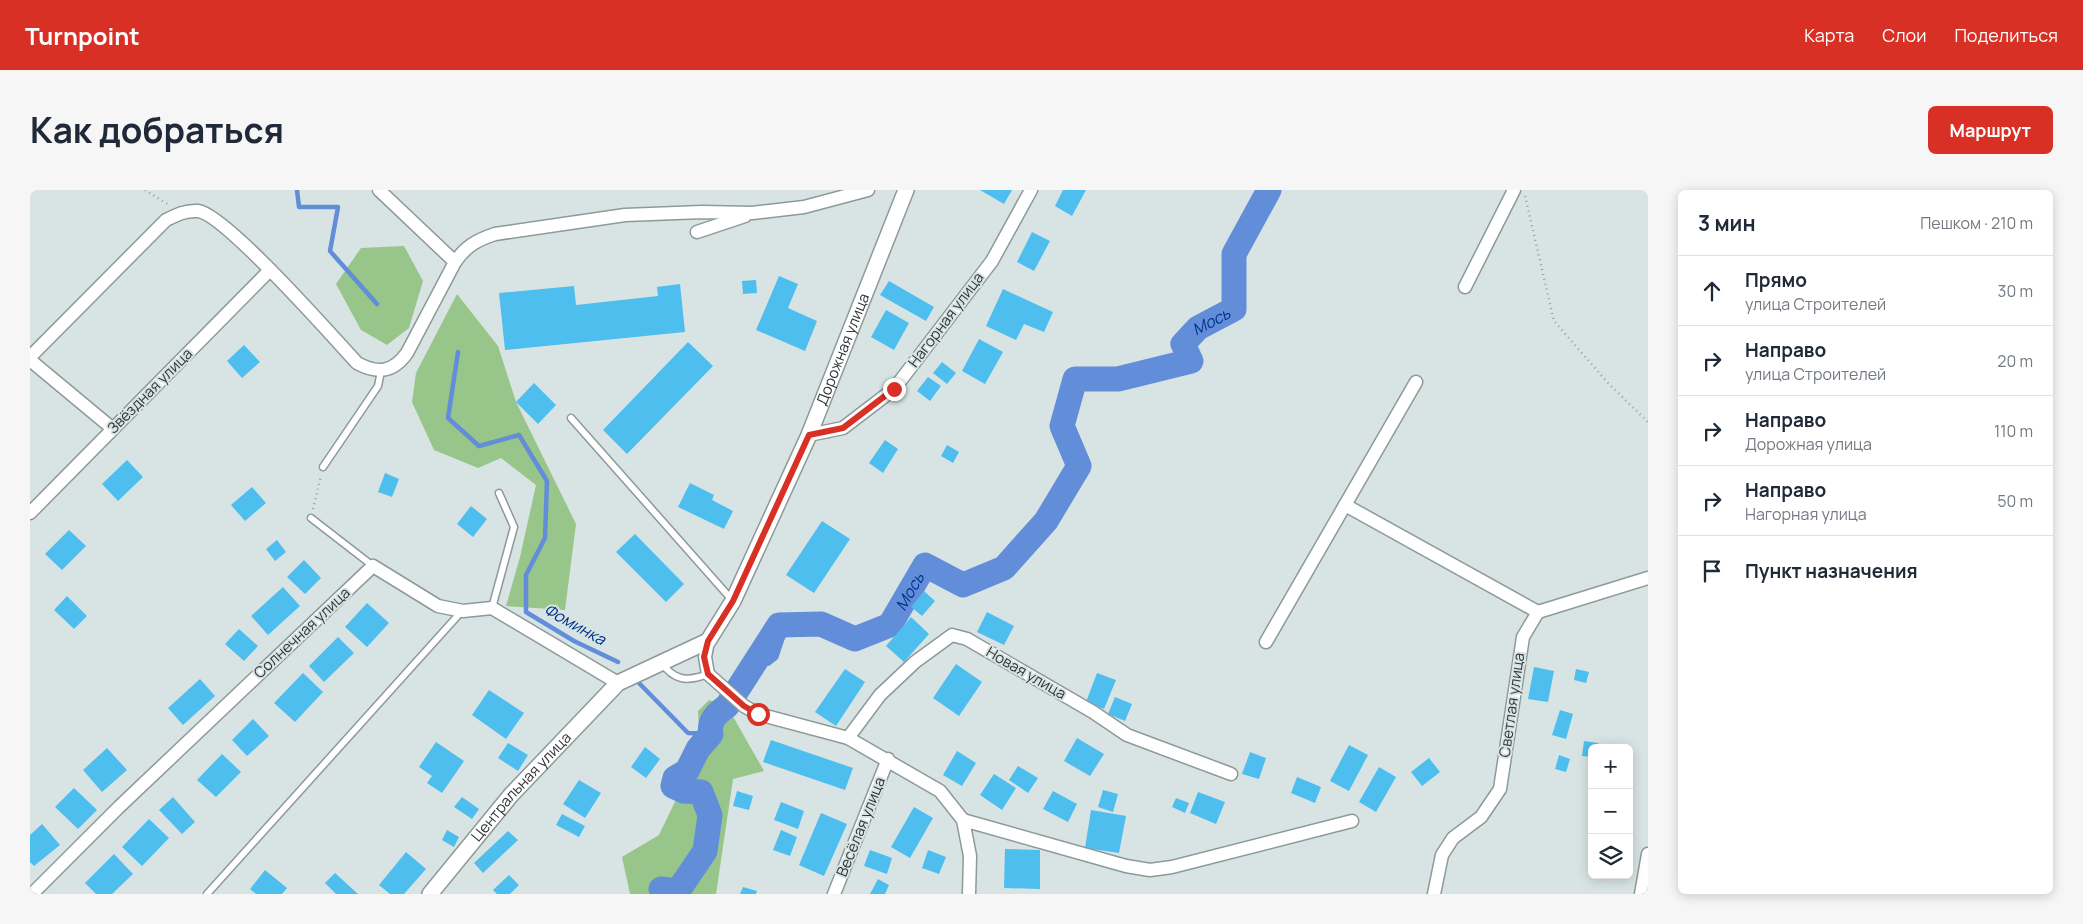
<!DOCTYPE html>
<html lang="ru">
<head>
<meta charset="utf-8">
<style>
  body { margin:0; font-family:Manrope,sans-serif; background:#f6f6f7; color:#1f2937 }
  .controls { position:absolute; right:15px; bottom:15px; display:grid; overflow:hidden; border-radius:8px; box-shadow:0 2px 12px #0003 }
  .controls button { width:45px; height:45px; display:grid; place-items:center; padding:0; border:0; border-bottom:1px solid #e0e1e3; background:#fff; color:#1f2937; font:25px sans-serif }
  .stop { position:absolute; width:15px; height:15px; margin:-11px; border:4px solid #d93025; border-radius:50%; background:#fff }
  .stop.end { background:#d93025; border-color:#fff; box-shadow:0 1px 5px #0008 }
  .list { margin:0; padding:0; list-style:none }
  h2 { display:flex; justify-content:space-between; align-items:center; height:65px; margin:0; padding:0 20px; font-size:21px }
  h2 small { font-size:16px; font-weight:400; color:#747a83 }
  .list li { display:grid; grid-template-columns:32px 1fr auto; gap:15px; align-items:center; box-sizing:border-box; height:70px; padding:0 20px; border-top:1px solid #e0e1e3 }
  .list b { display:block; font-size:19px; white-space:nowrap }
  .list p { margin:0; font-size:16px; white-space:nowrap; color:#747a83 }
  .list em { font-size:16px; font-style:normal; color:#747a83 }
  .icon { flex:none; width:28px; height:28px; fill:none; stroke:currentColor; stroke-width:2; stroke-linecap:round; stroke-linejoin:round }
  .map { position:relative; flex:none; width:1618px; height:704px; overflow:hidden; border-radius:8px }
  header { display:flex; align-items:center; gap:30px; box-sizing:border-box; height:70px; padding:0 25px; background:#d93025; color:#fff }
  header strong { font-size:24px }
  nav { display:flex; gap:28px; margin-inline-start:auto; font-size:18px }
  .intro { display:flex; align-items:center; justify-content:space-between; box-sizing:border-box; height:120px; padding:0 30px }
  h1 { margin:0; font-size:35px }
  .button { padding:12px 22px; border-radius:8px; background:#d93025; color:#fff; font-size:18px; font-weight:700 }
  main { display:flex; gap:30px; padding:0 30px }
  aside { flex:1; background:#fff; border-radius:8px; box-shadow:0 2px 12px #0003 }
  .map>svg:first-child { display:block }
</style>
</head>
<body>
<header>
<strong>Turnpoint</strong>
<nav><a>Карта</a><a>Слои</a><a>Поделиться</a></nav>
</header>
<div class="intro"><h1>Как добраться</h1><a class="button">Маршрут</a></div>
<main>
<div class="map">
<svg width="1618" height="704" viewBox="0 0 1618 704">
  <rect width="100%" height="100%" fill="#d8e4e4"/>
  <g fill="#98c589">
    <path d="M374 56 393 91 379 138 357 155 331 140 306 94 331 58Z"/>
    <path d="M427 104 468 156 486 212 546 334 535 420 476 416 490 367 506 295 471 268 448 278 404 260 382 212 386 183Z"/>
    <path d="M679 510 697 516 734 581 703 589 686 704H600L592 667 629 645 670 560 668 521Z"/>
  </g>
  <path fill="#628dd8" d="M744 435 746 441 754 440 757 442 748 469 739 476 733 474 734 469 726 460 733 443Z"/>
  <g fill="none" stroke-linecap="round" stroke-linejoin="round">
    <g stroke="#628dd8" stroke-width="4.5">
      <path d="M267 0 269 17H308L300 61 347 114"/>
      <path d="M428 162 418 228 449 256 489 245 517 291 515 348 496 385V422L544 451 588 472"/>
      <path d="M609 493 658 543 681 544"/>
    </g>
    <path stroke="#628dd8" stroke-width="25" id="s1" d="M633 704 631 699 648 701 675 661 680 625 671 602 654 601 643 596 645 588 657 581 668 559 681 544C678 531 687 523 697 516L749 435 791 434 825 449 860 435 895 375 933 395 974 378 1016 331 1049 276 1032 236 1045 189H1088L1161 171 1153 154 1168 138 1204 119V64L1239 0"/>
  </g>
  <g fill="#4ebeef">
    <path d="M950 0H982L974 14Z"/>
    <path d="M1033 0H1056L1042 26 1025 16Z"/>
    <path d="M1002 42 1020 51 1004 81 987 72Z"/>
    <path d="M749 86 768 94 758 118 787 131 775 161 726 140Z"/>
    <path d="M726 90 727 103 713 104 712 91Z"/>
    <path d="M859 91 904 117 896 131 850 105Z"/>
    <path d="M650 94 655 142 475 160 469 103 544 96 546 115 628 106 627 97Z"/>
    <path d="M973 99 1023 122 1014 142 994 134 986 150 956 136Z"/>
    <path d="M856 120 879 133 864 160 841 147Z"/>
    <path d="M949 149 973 162 955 194 932 181Z"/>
    <path d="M658 152 683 176 597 264 573 240Z"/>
    <path d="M214 155 230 172 212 188 197 171Z"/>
    <path d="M912 172 926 183 917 194 903 183Z"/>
    <path d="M898 187 911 196 900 211 887 201Z"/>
    <path d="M504 193 526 215 508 234 486 212Z"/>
    <path d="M855 250 868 259 853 283 839 273Z"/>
    <path d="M917 255 929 262 923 273 911 266Z"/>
    <path d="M97 270 113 287 88 311 72 294Z"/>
    <path d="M355 283 369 289 362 307 348 302Z"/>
    <path d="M660 293 684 305 682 310 703 321 694 339 648 317Z"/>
    <path d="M222 297 236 313 215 331 201 315Z"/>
    <path d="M441 316 457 329 443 347 427 334Z"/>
    <path d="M792 331 820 349 784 403 756 385Z"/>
    <path d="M39 340 56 356 32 380 15 364Z"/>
    <path d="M605 344 654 394 636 412 586 362Z"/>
    <path d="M247 350 256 362 245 371 236 359Z"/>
    <path d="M274 370 291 388 275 404 257 387Z"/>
    <path d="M253 397 270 416 238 445 221 426Z"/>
    <path d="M894 401 905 411 892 426 881 417Z"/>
    <path d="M37 406 57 426 44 439 24 420Z"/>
    <path d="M337 413 359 433 337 457 315 437Z"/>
    <path d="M957 422 984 436 974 455 947 442Z"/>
    <path d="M881 427 899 444 874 472 856 456Z"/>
    <path d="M209 439 228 456 214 471 195 454Z"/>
    <path d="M308 447 324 463 294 492 279 476Z"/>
    <path d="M926 474 952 492 929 526 903 508Z"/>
    <path d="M1504 477 1524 481 1518 512 1498 509Z"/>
    <path d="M815 479 835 492 806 536 785 522Z"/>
    <path d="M1546 479 1559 482 1556 493 1544 490Z"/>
    <path d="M273 483 293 502 265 532 244 513Z"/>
    <path d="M1067 483 1086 490 1074 519 1056 512Z"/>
    <path d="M170 489 185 506 153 535 138 518Z"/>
    <path d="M459 500 494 523 476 549 442 525Z"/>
    <path d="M1085 507 1102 514 1095 531 1078 524Z"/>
    <path d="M1530 520 1543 524 1536 549 1522 545Z"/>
    <path d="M223 529 239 546 217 566 202 550Z"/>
    <path d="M1047 548 1074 564 1060 586 1034 571Z"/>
    <path d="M741 550 823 578 815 600 733 572Z"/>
    <path d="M1554 551 1568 553 1567 558H1562V567L1552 566Z"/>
    <path d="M406 552 434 571 412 603 397 593 402 586 389 577Z"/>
    <path d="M478 553 498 565 488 581 468 568Z"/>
    <path d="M1319 555 1338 565 1319 601 1300 591Z"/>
    <path d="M615 557 630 569 616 588 601 577Z"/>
    <path d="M77 558 97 580 72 602 53 580Z"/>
    <path d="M927 561 946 573 932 596 913 585Z"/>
    <path d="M1220 562 1236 568 1229 589 1212 584Z"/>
    <path d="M192 564 211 582 186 607 167 590Z"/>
    <path d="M1529 565 1540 569 1536 582 1525 579Z"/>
    <path d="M1399 568 1410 582 1392 596 1381 582Z"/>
    <path d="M988 576 1008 588 998 603 979 590Z"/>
    <path d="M1349 577 1366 587 1346 622 1329 612Z"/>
    <path d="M964 584 986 598 972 620 950 605Z"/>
    <path d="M1267 587 1291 597 1285 613 1261 603Z"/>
    <path d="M549 590 571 603 555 628 533 614Z"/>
    <path d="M44 598 67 620 48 639 25 617Z"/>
    <path d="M1073 600 1088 604 1083 622 1068 617Z"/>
    <path d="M707 601 723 606 719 620 703 616Z"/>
    <path d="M1023 601 1047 614 1038 632 1013 619Z"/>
    <path d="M1168 602 1195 612 1186 634 1160 623Z"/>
    <path d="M143 607 165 632 152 644 129 620Z"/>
    <path d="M432 607 449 619 442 629 424 617Z"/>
    <path d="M1146 608 1159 613 1155 623 1142 617Z"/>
    <path d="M751 612 774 621 768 639 744 630Z"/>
    <path d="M884 617 903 628 880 668 861 657Z"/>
    <path d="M1061 620 1096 626 1089 663 1055 658Z"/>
    <path d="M791 623 817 634 794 686 769 675Z"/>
    <path d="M532 624 555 636 549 647 526 635Z"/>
    <path d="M119 629 139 648 112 676 92 657Z"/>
    <path d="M12 634 30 655 4 676 0 672V645Z"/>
    <path d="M417 640 429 647 424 657 412 650Z"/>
    <path d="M751 640 767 647 760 666 743 660Z"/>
    <path d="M478 641 488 650 453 683 444 673Z"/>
    <path d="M975 659 1010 660V699L974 698Z"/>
    <path d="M840 660 862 668 857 684 834 676Z"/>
    <path d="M898 660 916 667 909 684 892 678Z"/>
    <path d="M376 662 396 679 374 704H360L349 695Z"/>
    <path d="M84 664 103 684 82 704H66L55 693Z"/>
    <path d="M235 680 257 698 252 704H226L220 699Z"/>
    <path d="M305 683 328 704H306L295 693Z"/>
    <path d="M479 685 489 695 480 704H467L463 700Z"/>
    <path d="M848 689 859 695 855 704H840Z"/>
    <path d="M713 697 727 701 726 704H710Z"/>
  </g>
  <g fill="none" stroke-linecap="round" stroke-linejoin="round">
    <g stroke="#8e9999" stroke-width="9">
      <g id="service">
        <path d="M541 228 703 411"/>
        <path d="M293 277 348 196 351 181"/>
        <path d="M281 328 343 376"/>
        <path d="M462 418 484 337 469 303"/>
        <path d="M631 472C644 491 657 492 678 484"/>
        <path d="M177 704 432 421"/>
      </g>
    </g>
    <g stroke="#8e9999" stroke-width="15">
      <g id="minor">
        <path d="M667 42 715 26"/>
        <path d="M425 72C436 56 447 50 465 44L595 25 672 22 722 23 774 17 838 0"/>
        <path d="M1435 97 1484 0"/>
        <path d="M0 167 136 30C146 25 156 20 168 21 195 24 303 147 327 173 347 184 363 183 377 163L425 72 349 0"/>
        <path d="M0 170 83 239"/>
        <path d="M779 245 813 238 864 199 962 71 1001 0"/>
        <path d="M1315 315 1508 422"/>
        <path d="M0 323 240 80"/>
        <path d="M678 451 675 467 678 484 714 516 728 524 818 548 910 601 933 630 940 666 939 704"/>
        <path d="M1236 452 1386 192"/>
        <path d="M818 548 850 505 885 472 922 445 937 449 1063 522 1097 545 1201 584"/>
        <path d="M933 630 1096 676 1120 680 1142 677 1322 631"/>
        <path d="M2 704 89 617 343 376 408 416 433 421 462 418 588 493"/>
        <path d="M804 704 858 569"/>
        <path d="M1404 704 1412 665 1423 648 1451 627 1470 599 1493 447 1508 422 1618 388"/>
        <path d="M1611 704 1618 664"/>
      </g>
    </g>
    <g stroke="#8e9999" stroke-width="18">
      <g id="tertiary">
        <path id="s2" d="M400 704 481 605 588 493 678 451 703 411 779 245 876 0"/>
      </g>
    </g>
    <g stroke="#97a0a0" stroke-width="2.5" stroke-dasharray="1 4" stroke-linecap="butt">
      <path d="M115 0 139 15"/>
      <path d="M1495 6 1524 131 1578 193 1618 232"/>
      <path d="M283 319 291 286"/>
    </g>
    <use href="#service" stroke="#fff" stroke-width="6"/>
    <use href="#minor" stroke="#fff" stroke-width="12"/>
    <use href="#tertiary" stroke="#fff" stroke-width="15"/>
  </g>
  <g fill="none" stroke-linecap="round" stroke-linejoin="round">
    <path stroke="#d93025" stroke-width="6" d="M728 524 714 516 678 484 674 467 678 451 703 411 779 245 813 238 864 199"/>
  </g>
  <g text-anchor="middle" stroke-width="4" stroke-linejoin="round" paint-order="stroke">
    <g font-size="15" fill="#323636" stroke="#d8e4e4">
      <text transform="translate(916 130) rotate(-53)" y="5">Нагорная улица</text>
      <text dy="5" stroke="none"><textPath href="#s2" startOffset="704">Дорожная улица</textPath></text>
      <text transform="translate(120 201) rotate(-45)" y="5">Звёздная улица</text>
      <text transform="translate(272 443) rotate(-43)" y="5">Солнечная улица</text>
      <text transform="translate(996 483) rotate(30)" y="5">Новая улица</text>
      <text transform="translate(1482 515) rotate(-82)" y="5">Светлая улица</text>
      <text dy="5" stroke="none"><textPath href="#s2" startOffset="141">Центральная улица</textPath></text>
      <text transform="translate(831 637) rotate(-68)" y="5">Весёлая улица</text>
    </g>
    <g font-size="16" font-style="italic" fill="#003288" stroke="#d8e4e4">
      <text dy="6" stroke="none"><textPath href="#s1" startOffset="1025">Мось</textPath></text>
      <text dy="6" stroke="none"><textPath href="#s1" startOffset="514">Мось</textPath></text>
      <text transform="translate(545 434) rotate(29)" y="6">Фоминка</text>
    </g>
  </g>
</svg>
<div class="controls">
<button>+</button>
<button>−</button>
<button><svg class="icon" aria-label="layers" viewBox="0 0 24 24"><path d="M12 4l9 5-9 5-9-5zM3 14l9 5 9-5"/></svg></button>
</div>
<div class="stop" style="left:728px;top:524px"></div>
<div class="stop end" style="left:864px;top:199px"></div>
</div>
<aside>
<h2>3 мин<small>Пешком · 210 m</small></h2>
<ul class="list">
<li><svg class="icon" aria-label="ahead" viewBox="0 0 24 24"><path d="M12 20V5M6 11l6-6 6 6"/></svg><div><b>Прямо</b><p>улица Строителей</p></div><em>30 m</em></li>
<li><svg class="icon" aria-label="right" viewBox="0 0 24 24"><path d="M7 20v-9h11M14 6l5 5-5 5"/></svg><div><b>Направо</b><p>улица Строителей</p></div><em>20 m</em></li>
<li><svg class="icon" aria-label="right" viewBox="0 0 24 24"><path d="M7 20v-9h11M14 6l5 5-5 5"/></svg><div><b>Направо</b><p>Дорожная улица</p></div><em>110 m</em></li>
<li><svg class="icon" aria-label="right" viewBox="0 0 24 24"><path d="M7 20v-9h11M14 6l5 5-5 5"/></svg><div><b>Направо</b><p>Нагорная улица</p></div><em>50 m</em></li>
<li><svg class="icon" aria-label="arrive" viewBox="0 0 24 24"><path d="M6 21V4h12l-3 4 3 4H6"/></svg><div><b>Пункт назначения</b></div></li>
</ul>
</aside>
</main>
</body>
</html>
